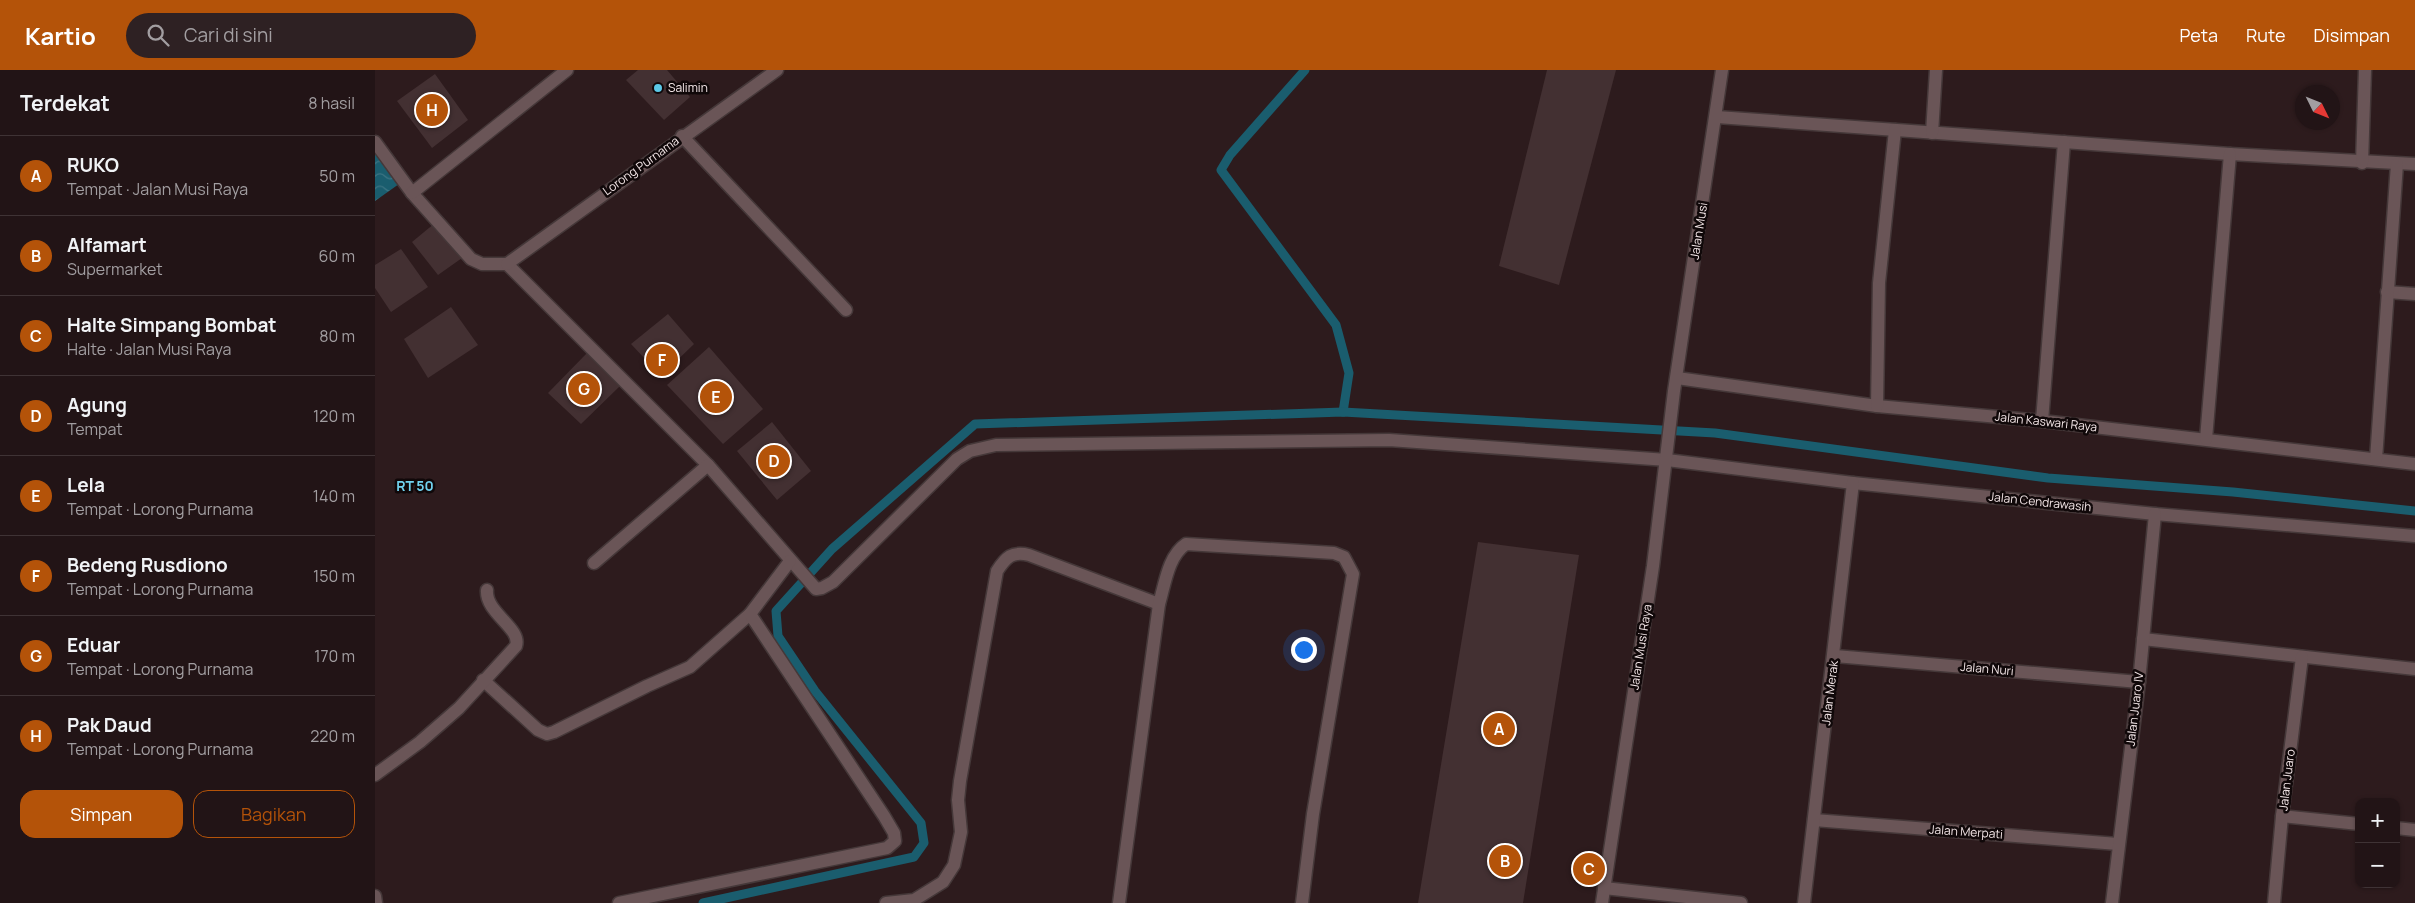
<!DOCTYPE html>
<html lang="id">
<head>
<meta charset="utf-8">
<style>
  body { margin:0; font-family:Manrope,sans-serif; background:#2e2123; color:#f1f3f6 }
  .controls { position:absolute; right:15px; bottom:15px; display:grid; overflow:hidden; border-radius:10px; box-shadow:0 1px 4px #0004 }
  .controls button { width:45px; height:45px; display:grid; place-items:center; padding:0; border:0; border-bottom:1px solid #3f3335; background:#221416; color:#f1f3f6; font:25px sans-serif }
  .compass { position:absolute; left:1920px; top:15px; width:45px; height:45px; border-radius:50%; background:#221416; box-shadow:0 1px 4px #0004; rotate:133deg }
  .you { position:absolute; left:928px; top:579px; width:18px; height:18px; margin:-12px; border:4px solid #fff; border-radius:50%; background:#1a73e8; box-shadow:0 0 0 8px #1a73e833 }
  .badge { display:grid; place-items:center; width:32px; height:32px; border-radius:50%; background:#b45309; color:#fff; font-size:16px; font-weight:700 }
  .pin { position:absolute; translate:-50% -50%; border:2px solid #fff; box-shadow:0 1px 5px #0006 }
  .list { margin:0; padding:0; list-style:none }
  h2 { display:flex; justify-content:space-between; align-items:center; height:65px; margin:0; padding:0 20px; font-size:21px }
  h2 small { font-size:16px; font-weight:400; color:#a29ea1 }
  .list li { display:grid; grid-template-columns:32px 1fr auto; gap:15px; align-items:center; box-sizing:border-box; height:80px; padding:0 20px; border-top:1px solid #3f3335 }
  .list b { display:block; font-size:19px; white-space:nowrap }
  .list p { margin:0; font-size:16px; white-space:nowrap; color:#a29ea1 }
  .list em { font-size:16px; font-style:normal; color:#a29ea1 }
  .actions { display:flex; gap:10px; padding:15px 20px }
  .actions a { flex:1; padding:11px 0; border:1px solid #b45309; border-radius:15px; text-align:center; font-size:18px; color:#b45309 }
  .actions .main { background:#b45309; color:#fff }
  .icon { flex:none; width:28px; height:28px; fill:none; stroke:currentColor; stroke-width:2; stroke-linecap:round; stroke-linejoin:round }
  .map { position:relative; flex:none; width:2040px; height:833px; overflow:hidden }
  header { display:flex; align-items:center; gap:30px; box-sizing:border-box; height:70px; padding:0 25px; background:#b45309; color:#fff }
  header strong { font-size:24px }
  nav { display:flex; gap:28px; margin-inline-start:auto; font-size:18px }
  .search { width:350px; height:45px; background:#2e2123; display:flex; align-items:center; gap:12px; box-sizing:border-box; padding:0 18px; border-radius:28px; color:#a29ea1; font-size:19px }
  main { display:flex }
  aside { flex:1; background:#221416 }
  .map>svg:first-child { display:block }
</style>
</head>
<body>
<header>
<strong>Kartio</strong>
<div class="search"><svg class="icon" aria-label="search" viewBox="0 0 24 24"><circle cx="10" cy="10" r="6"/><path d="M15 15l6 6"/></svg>Cari di sini</div>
<nav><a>Peta</a><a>Rute</a><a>Disimpan</a></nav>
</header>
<main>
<aside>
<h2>Terdekat<small>8 hasil</small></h2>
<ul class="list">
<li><span class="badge">A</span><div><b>RUKO</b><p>Tempat · Jalan Musi Raya</p></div><em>50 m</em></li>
<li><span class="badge">B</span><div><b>Alfamart</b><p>Supermarket</p></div><em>60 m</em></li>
<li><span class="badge">C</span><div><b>Halte Simpang Bombat</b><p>Halte · Jalan Musi Raya</p></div><em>80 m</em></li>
<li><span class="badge">D</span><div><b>Agung</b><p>Tempat</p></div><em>120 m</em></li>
<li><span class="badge">E</span><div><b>Lela</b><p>Tempat · Lorong Purnama</p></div><em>140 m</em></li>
<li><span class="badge">F</span><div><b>Bedeng Rusdiono</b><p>Tempat · Lorong Purnama</p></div><em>150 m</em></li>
<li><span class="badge">G</span><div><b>Eduar</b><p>Tempat · Lorong Purnama</p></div><em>170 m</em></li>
<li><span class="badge">H</span><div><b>Pak Daud</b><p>Tempat · Lorong Purnama</p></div><em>220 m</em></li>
</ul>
<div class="actions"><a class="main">Simpan</a><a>Bagikan</a></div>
</aside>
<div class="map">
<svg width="2040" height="833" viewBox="0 0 2040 833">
  <defs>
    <pattern id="water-waves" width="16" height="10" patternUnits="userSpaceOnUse" patternTransform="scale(1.25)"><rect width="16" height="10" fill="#1a5d6e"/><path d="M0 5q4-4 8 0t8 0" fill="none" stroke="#3c7483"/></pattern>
  </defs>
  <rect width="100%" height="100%" fill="#2d1b1d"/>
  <path fill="url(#water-waves)" d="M0 82 24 114 0 131Z"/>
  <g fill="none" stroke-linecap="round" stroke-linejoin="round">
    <g stroke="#1a5d6e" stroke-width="9">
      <path d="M930 0 855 85 846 100 961 255 974 303 968 342"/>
      <path d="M328 833 539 787 549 773 546 753 440 621 403 566 401 541 457 479 600 354 968 342 1340 363 1673 408 1858 422 2040 441"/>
    </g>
  </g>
  <g fill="#433032">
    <path d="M263 0H292L315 27 289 50 251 10Z"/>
    <path d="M1172 0H1241L1184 215 1124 196Z"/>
    <path d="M60 4 93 50 57 78 22 31Z"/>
    <path d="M60 153 87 188 63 205 37 172Z"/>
    <path d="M26 179 53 217 16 242 0 218V195Z"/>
    <path d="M76 237 103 275 53 308 29 269Z"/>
    <path d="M293 244 319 274 286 306 256 274Z"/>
    <path d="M334 277 388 339 348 374 292 315Z"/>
    <path d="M213 282 245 316 206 354 173 323Z"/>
    <path d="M397 352 436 401 402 430 362 381Z"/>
    <path d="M1103 472 1204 485 1148 833H1043Z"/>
    <path d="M1207 785 1224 786 1221 813 1205 812Z"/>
  </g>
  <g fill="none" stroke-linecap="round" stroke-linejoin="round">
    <g stroke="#453839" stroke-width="15">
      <g id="minor">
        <path d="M1342 47 1855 84 2040 94"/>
        <path d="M1557 63 1561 0"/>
        <path d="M307 66 471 240"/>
        <path d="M0 72 37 123 96 189 107 194H132L333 395 441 519 447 518 458 512 582 389 595 381 621 375 1014 370 1292 390 1478 413 1780 444 2040 466"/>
        <path d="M1987 93 1990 0"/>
        <path d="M37 123 192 0"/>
        <path d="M132 194 402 0"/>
        <path d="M2012 222 2040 224"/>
        <path d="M1302 308 1502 336 1667 351 2040 394"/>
        <path d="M1502 336 1504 213 1520 60"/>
        <path d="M1667 351 1689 72"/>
        <path d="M1831 369 1855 84"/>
        <path d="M2001 389 2022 94"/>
        <path d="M219 493 333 395"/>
        <path d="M1768 569 2040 599"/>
        <path d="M1460 586 1764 612"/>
        <path d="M108 610 163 660 172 664 179 662 272 616 315 597 375 544"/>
        <path d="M0 705 45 672 84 638 141 576C147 558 110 543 112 520"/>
        <path d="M1907 746 1984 754"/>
        <path d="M1439 750 1743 774"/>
        <path d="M2021 758 2040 760"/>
        <path d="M1229 818 1366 833"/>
        <path d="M0 826 1 833"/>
        <path d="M244 833 512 778 520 771 519 763 509 746 375 544 415 491"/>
        <path d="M511 833 539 830 568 812 579 795 586 762 583 730 585 711 622 501C631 487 637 481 654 485L784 534"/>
        <path d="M744 833 784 534C790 514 793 486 811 474L959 483 969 487 978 504 938 744 927 833"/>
        <path d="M1429 833 1478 413"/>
        <path d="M1737 833 1764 612 1780 444"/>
        <path d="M1899 833 1907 746 1927 587"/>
      </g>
    </g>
    <g stroke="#453839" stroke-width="15">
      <path id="tertiary" d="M1227 833 1278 496 1299 321 1347 0"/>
    </g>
    <use href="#minor" stroke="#6a5557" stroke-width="12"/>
    <use href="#tertiary" stroke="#6a5557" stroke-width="12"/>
  </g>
  <circle fill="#5bc8e7" stroke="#100809" stroke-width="2" cx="283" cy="18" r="5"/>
  <g text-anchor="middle" stroke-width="5" stroke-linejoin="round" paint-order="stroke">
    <g font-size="12" fill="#f4e7e8" stroke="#100809" text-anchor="start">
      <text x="293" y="22">Salimin</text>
    </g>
    <g font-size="12" fill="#f4e7e8" stroke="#100809">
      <text transform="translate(266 96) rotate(-36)" y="4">Lorong Purnama</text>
      <text transform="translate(1324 161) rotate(-81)" y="4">Jalan Musi</text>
      <text transform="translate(1671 352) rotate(6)" y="4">Jalan Kaswari Raya</text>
      <text transform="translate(1665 432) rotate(6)" y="4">Jalan Cendrawasih</text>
      <text transform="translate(1266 577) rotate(-81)" y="4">Jalan Musi Raya</text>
      <text transform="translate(1612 599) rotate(5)" y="4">Jalan Nuri</text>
      <text transform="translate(1455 623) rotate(-83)" y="4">Jalan Merak</text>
      <text transform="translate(1760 639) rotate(-83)" y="4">Jalan Juaro IV</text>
      <text transform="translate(1912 710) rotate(-83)" y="4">Jalan Juaro</text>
      <text transform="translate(1591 762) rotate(4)" y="4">Jalan Merpati</text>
    </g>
    <g font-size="14" font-weight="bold" fill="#71d2ef" stroke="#100809">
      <text x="40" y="421">RT 50</text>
    </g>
  </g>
</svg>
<div class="controls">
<button>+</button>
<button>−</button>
</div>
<svg class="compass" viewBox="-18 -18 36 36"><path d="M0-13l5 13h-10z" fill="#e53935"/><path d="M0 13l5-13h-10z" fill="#a29ea1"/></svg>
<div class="you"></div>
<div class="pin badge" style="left:1124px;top:659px">A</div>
<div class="pin badge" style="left:1130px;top:791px">B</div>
<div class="pin badge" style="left:1214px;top:799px">C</div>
<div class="pin badge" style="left:399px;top:391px">D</div>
<div class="pin badge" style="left:341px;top:327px">E</div>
<div class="pin badge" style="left:287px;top:290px">F</div>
<div class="pin badge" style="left:209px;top:319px">G</div>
<div class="pin badge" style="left:57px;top:40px">H</div>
</div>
</main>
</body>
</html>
